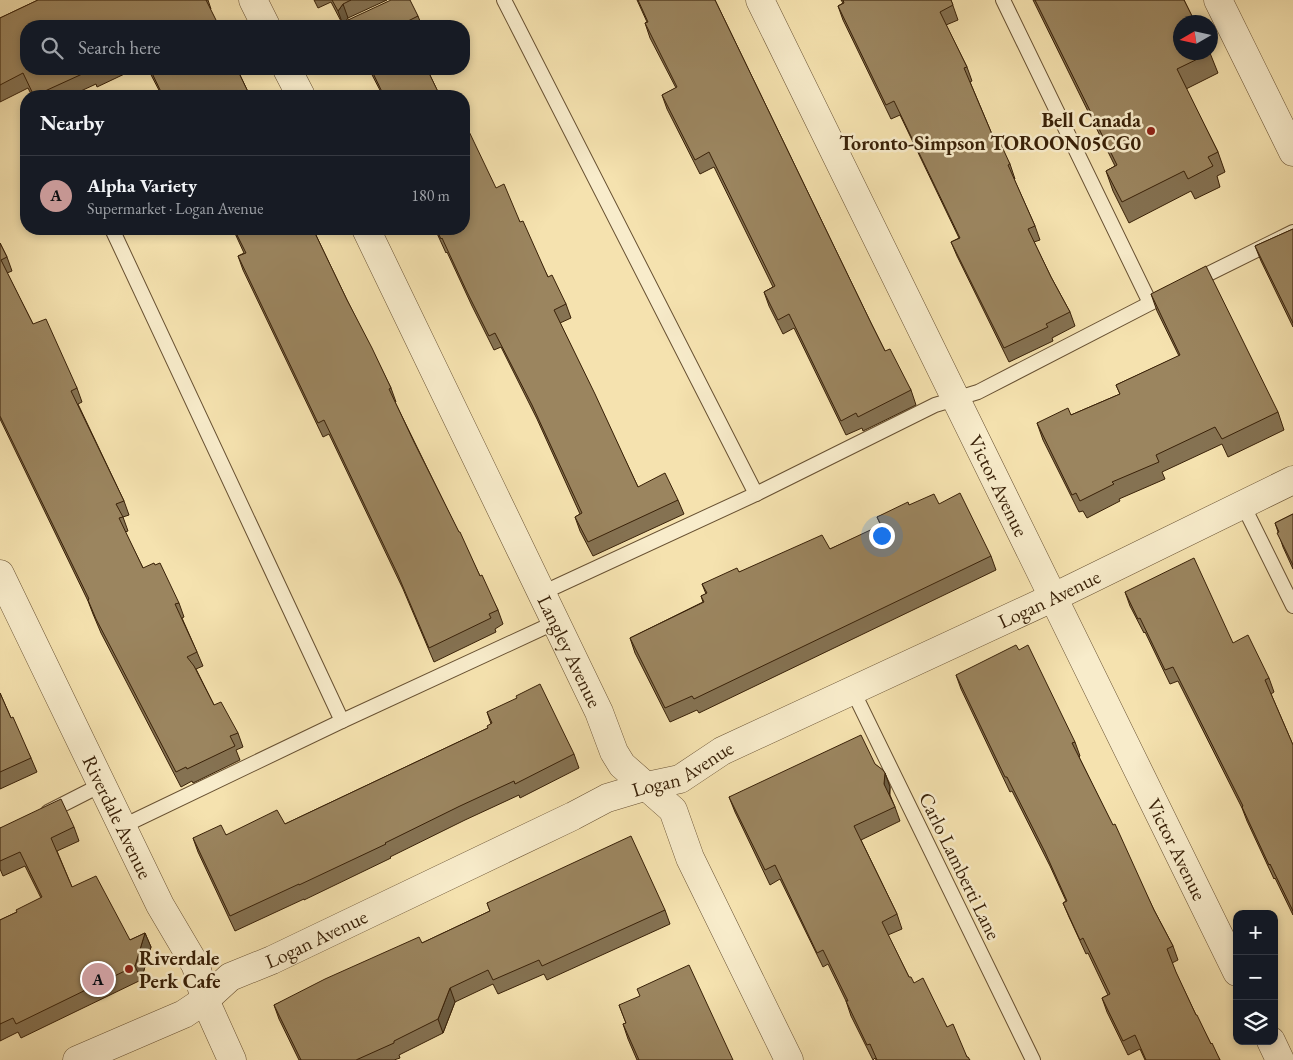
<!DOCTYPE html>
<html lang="en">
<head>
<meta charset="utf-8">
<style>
  body { margin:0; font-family:"EB Garamond",serif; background:#242831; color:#f1f3f6 }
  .controls { position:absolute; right:15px; bottom:15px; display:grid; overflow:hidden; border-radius:10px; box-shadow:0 2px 8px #0003 }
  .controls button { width:45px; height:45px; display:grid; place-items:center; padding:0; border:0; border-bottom:1px solid #363941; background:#171b24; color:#f1f3f6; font:25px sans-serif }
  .compass { position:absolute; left:1173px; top:15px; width:45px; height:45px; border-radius:50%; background:#171b24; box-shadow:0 2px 8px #0003; rotate:261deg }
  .you { position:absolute; left:881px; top:535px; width:18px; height:18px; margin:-12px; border:4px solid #fff; border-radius:50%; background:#1a73e8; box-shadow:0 0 0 8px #1a73e833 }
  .badge { display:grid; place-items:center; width:32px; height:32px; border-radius:50%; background:#c59692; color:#111; font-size:16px; font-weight:700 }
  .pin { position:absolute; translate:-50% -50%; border:2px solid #fff; box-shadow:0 1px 5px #0006 }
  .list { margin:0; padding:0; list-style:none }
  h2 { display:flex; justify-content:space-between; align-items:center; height:65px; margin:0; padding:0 20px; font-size:21px }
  h2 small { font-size:16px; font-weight:400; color:#9ea1a6 }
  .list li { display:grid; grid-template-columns:32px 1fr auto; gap:15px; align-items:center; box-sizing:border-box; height:80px; padding:0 20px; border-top:1px solid #363941 }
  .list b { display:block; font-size:19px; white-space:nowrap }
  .list p { margin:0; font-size:16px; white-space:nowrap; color:#9ea1a6 }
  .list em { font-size:16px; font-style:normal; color:#9ea1a6 }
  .icon { flex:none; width:28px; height:28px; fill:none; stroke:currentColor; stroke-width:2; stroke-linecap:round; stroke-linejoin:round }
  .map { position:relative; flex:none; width:1293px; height:1060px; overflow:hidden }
  .search { position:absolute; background:#171b24; box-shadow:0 2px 8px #0003; left:20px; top:20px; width:450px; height:55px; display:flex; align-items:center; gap:12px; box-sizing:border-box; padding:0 18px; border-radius:20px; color:#9ea1a6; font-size:19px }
  .panel { position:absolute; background:#171b24; box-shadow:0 2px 8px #0003; left:20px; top:90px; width:450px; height:145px; border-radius:20px }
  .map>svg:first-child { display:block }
</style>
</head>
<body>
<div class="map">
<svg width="1293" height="1060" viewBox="0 0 1293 1060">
  <rect width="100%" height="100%" fill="#f5e2af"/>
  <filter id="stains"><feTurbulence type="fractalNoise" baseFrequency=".004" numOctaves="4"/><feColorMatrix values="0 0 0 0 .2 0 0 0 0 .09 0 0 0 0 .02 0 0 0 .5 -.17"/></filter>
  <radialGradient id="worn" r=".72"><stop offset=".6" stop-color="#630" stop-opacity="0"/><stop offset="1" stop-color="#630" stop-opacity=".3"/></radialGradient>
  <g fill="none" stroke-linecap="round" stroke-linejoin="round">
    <g stroke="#685132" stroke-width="16">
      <g id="lane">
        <path d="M504 0 756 494"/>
        <path d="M1003 0 1150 303"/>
        <path d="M112 229 342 721"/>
        <path d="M1194 281 1293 232"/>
        <path d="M1243 505 1293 606"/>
        <path d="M542 593 756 494 935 405 978 392 1170 293"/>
        <path d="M852 689 1033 1060"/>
        <path d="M48 812 101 785"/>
        <path d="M121 827 342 721 556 622"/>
      </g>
    </g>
    <g stroke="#685132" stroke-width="29">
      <g id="street">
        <path d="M253 0 266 26"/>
        <path id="s1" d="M760 0 1237 972"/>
        <path d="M1218 0 1293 152"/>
        <path d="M287 69 301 96"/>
        <path id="s2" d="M366 229 599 712 614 752 622 765 673 810 690 858 789 1060"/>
        <path id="s3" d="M0 574 160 905 196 966 205 1000 232 1060"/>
        <path d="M1271 1041 1280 1060"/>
        <path id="s4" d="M77 1060 184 1014 205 1000 230 977 272 960 573 816 607 798 647 786 680 779 722 751 1052 598 1293 480"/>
      </g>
    </g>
    <use href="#lane" stroke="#f8eccb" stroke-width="14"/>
    <use href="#street" stroke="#f8eccb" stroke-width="28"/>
  </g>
  <g fill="#857252" stroke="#392108">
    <path d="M38 0H208L211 9 26 69H135L97 87 96 84 70 96H32L28 88 0 102V18Z"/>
    <path d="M314 0H387L348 18 343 25 331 2 318 8Z"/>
    <path d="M637 0H715L871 323 885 351 911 390 916 405 863 431 862 428 846 435 794 328 783 334 769 306 764 292 773 287 714 167 700 174 667 109 662 95 676 88 650 38 645 23 647 22Z"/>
    <path d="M841 0H951L958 20 946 25 967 67 972 81 970 82 994 139 1010 164 1015 179H1014L1035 226 1040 240 1034 242 1051 277 1070 312 1075 326 1052 338 1053 341 1009 362 957 256 951 242 959 238 900 115 891 119 843 20 838 6 843 3Z"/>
    <path d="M1033 0H1184L1210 53 1218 73 1186 89 1218 152 1225 172 1217 176 1220 187 1195 199 1191 191 1129 223 1113 191 1106 171 1115 166Z"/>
    <path d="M418 16 422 26H350L348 20Z"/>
    <path d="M148 69H239L241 74 240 75 250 96H162Z"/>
    <path d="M369 69H427L440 96H383Z"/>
    <path d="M496 188 520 222 548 277 566 304 571 318 560 323 638 487 678 500 684 514 593 556 580 531 575 517 580 514 537 419 501 347 494 350 472 306 447 252 446 253 435 229H464Z"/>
    <path d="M233 229H313L347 300 391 388 396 402H395L480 576 498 610 503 624 495 629 496 632 434 662 403 589 329 434 323 437 243 270 238 256 244 253Z"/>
    <path d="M1293 229V327L1261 261 1255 246Z"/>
    <path d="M0 243 7 257 12 271 7 273 33 324 77 388 82 402 78 404 124 501 129 515 123 517 128 531 125 532 143 568 179 603 184 617 182 618 197 652 203 666 196 669 214 705 238 733 243 747 236 750 240 760 193 783 192 781 181 787 101 633 93 614 88 601 0 419Z"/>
    <path d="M1151 294 1278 412 1284 430 1228 457 1222 444 1162 472 1165 479 1119 499 1120 501 1087 518 1083 511 1079 512 1043 440 1037 423 1071 415 1120 394 1116 385 1179 356 1157 311Z"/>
    <path d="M939 504 991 556 996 570 699 713 697 710 670 722 635 653 630 638 703 602 701 596 706 594 702 584 739 572 830 549 881 526 877 517 909 505Z"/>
    <path d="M1293 514V569L1283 547 1275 523Z"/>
    <path d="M1125 592 1233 643 1269 678 1274 692 1271 694 1293 745V915L1275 878 1274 879 1247 821 1242 808 1178 681 1170 684 1145 632 1144 633 1130 606Z"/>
    <path d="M956 675 1075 742 1080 756 1079 757 1154 910 1173 946 1178 960 1172 963 1176 973 1196 1015 1211 1044 1220 1060H1145L1140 1049 1128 1055 1107 1012 1102 998 1108 995 1088 953 1086 954 1069 917 1063 903 1066 901 1050 866 1012 791 1010 792 961 689Z"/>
    <path d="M0 693 11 718 31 758 37 772 0 789Z"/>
    <path d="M487 712 574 754 579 768 520 798 519 795 465 820 390 857 391 858 304 900V899L235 931 198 852 193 838 226 835 285 824 488 728 491 724Z"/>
    <path d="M875 764 885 773 890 787V795L895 807 900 821 861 840 897 914 902 929 888 935 909 977 947 1027 967 1057 970 1060H876L875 1058 873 1060 851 1016 846 1001 828 964 823 967 780 879 770 885 735 812 729 797Z"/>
    <path d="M74 827 79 841 57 851 72 887 130 940 145 933 151 947 141 980 21 1038 18 1032 0 1041V920L17 912 41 898 25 866 3 876 0 869V828Z"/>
    <path d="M487 903 665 910 670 924 547 980 544 974 498 994 493 984 455 1002 443 1033 399 1055 400 1058 394 1060H299L279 1019 274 1005 422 943 490 911Z"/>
    <path d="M619 1005 733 1060H637L628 1039 623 1024 626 1023Z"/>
  </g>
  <g fill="#6c5d42" stroke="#392108">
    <path d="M343 4 348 18 343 25 338 11Z"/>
    <path d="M885 773 890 787 889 798 884 784Z"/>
    <path d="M145 933 151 947 141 980 135 966Z"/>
    <path d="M450 988 455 1002 443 1033 438 1019Z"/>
  </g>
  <g fill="#9b855f" stroke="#392108">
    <path d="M38 0H206L219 26H26V69H100L92 73 91 70 34 96 23 73 0 85V18Z"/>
    <path d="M332 0H351L343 4 338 11Z"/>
    <path d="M391 0H410L418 16 404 23 406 26H351L348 20Z"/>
    <path d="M638 0H715L871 323 885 351 890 349 911 390 858 417 856 413 841 421 789 314 778 320 764 292 775 286 709 152 695 160 662 95 677 87 645 23 648 22Z"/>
    <path d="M843 0H951L953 5 940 12 967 67 964 68 994 139 998 138 1010 164 1008 165 1035 226 1028 229 1051 277 1070 312 1046 324 1048 327 1004 348 951 242 960 238 894 101 886 105 838 6 844 3Z"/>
    <path d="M1035 0H1184L1195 22H1180V52L1210 53 1177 69 1218 152 1208 157 1213 166 1188 179 1184 171 1122 202 1106 171 1117 165Z"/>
    <path d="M150 69H237L250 96H163Z"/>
    <path d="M371 69H427L440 96H384Z"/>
    <path d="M464 121 496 188 504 184 520 222 523 221 548 277 552 275 566 304 554 310 595 394 638 487 665 473 678 500 588 542 575 517 582 513 532 405 495 333 489 336 467 292 442 238 441 239 436 229H464Z"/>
    <path d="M234 229H313L347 300 372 348 391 388 389 389 414 442 459 532H460L480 576 482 575 498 610 489 614 491 618 429 648 398 575 324 420 318 423 238 256 246 253Z"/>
    <path d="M1293 229V323L1255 246Z"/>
    <path d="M0 243 7 257 1 260 33 324 46 319 77 388 71 391 124 501 116 504 123 517 119 518 143 568 154 563 155 565 160 563 179 603 175 604 197 652 187 657 194 666 214 705 221 702 238 733 230 736 235 746 187 769 186 767 176 772 96 619 88 600 89 599 0 416Z"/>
    <path d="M1206 266 1278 412 1222 439 1215 427 1156 455 1159 462 1112 482 1114 484 1080 501 1076 493 1072 495 1037 423 1068 408 1071 415 1120 394 1116 385 1180 355 1151 294Z"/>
    <path d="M960 493 991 556 694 699 692 696 665 708 630 638 704 602 701 596 707 593 702 584 737 568 739 572 822 535 830 549 881 525 877 517 908 502 909 505 934 494 939 504Z"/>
    <path d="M1293 514V565L1277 533 1279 532 1275 523Z"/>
    <path d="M1194 558 1233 643 1248 635 1269 678 1265 680 1293 745V911L1270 864 1269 865 1242 807 1243 806 1173 667 1165 670 1140 618 1138 619 1125 592Z"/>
    <path d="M1016 645 1019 650 1028 645 1075 742 1072 743 1113 825 1115 824 1154 910 1173 946 1167 949 1176 972 1196 1015H1197L1211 1044 1212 1043 1220 1060H1146L1135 1035 1123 1041 1102 998 1110 994 1083 938 1080 940 1063 903 1067 901 1045 852 1007 777H1005L956 675Z"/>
    <path d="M540 684 574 754 515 784 514 781 460 806 385 843 386 844 299 885V884L230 916 193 838 221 825 226 835 277 810 285 824 488 728 487 726 492 723 487 712 517 698 516 696Z"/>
    <path d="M0 693 11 718 13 717 31 758 0 772Z"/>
    <path d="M861 735 875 764 883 770 885 773 884 784 895 807 854 826 897 914 882 922 909 977H911L914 983 923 978 947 1027 953 1024 967 1057H968L970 1060H877L870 1044 867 1045 846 1001H848L823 950 817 953 775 865 765 870 729 797Z"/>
    <path d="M61 799 74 827 51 838 72 887 96 876 130 940 145 933 135 966 16 1024 13 1018 0 1024V920L17 912 16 910 42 897 20 852 0 861V828Z"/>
    <path d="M631 836 665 910 542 966 539 960 493 980 488 970 450 988 438 1019 394 1041V1043L356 1060H301L274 1005 325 979 419 937 422 943 490 911 487 903Z"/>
    <path d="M689 965 733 1060H639L623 1024 626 1023 619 1005 640 996 637 989Z"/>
  </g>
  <g fill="#8f2418" stroke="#f8eccb" stroke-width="2">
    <circle cx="1151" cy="131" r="5"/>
    <circle cx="129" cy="969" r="5"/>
  </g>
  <g text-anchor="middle" stroke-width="5" stroke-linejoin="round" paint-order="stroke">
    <g font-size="20" font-weight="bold" fill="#392108" stroke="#f8eccb" text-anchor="end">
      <text x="1141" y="127">Bell Canada<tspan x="1141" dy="23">Toronto-Simpson TOROON05CG0</tspan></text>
      <text x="139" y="965" text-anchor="start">Riverdale<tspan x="139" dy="23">Perk Cafe</tspan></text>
    </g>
    <g font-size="20" fill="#392108" stroke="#f8eccb">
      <text dy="7" stroke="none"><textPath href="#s1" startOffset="541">Victor Avenue</textPath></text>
      <text dy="7" stroke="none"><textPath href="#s4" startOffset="1080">Logan Avenue</textPath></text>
      <text dy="7" stroke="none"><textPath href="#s2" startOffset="469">Langley Avenue</textPath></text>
      <text dy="7" stroke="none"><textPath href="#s4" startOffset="675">Logan Avenue</textPath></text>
      <text dy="7" stroke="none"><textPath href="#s3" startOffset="270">Riverdale Avenue</textPath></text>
      <text dy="7" stroke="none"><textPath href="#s1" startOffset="946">Victor Avenue</textPath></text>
      <text transform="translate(960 866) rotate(64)" y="7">Carlo Lamberti Lane</text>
      <text dy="7" stroke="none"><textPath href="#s4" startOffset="270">Logan Avenue</textPath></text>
    </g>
  </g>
  <rect width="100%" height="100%" filter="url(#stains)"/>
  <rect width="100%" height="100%" fill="url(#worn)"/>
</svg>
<div class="controls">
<button>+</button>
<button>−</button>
<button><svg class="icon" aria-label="layers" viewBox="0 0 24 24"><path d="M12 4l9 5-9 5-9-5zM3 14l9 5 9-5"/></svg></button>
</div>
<svg class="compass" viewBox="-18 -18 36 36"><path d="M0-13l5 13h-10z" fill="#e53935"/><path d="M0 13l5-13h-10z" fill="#9ea1a6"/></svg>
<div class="you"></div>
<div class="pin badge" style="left:98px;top:979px">A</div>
<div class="search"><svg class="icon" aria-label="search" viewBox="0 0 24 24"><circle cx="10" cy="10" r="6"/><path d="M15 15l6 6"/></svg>Search here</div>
<section class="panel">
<h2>Nearby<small></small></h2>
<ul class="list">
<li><span class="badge">A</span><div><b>Alpha Variety</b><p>Supermarket · Logan Avenue</p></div><em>180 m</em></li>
</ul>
</section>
</div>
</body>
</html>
